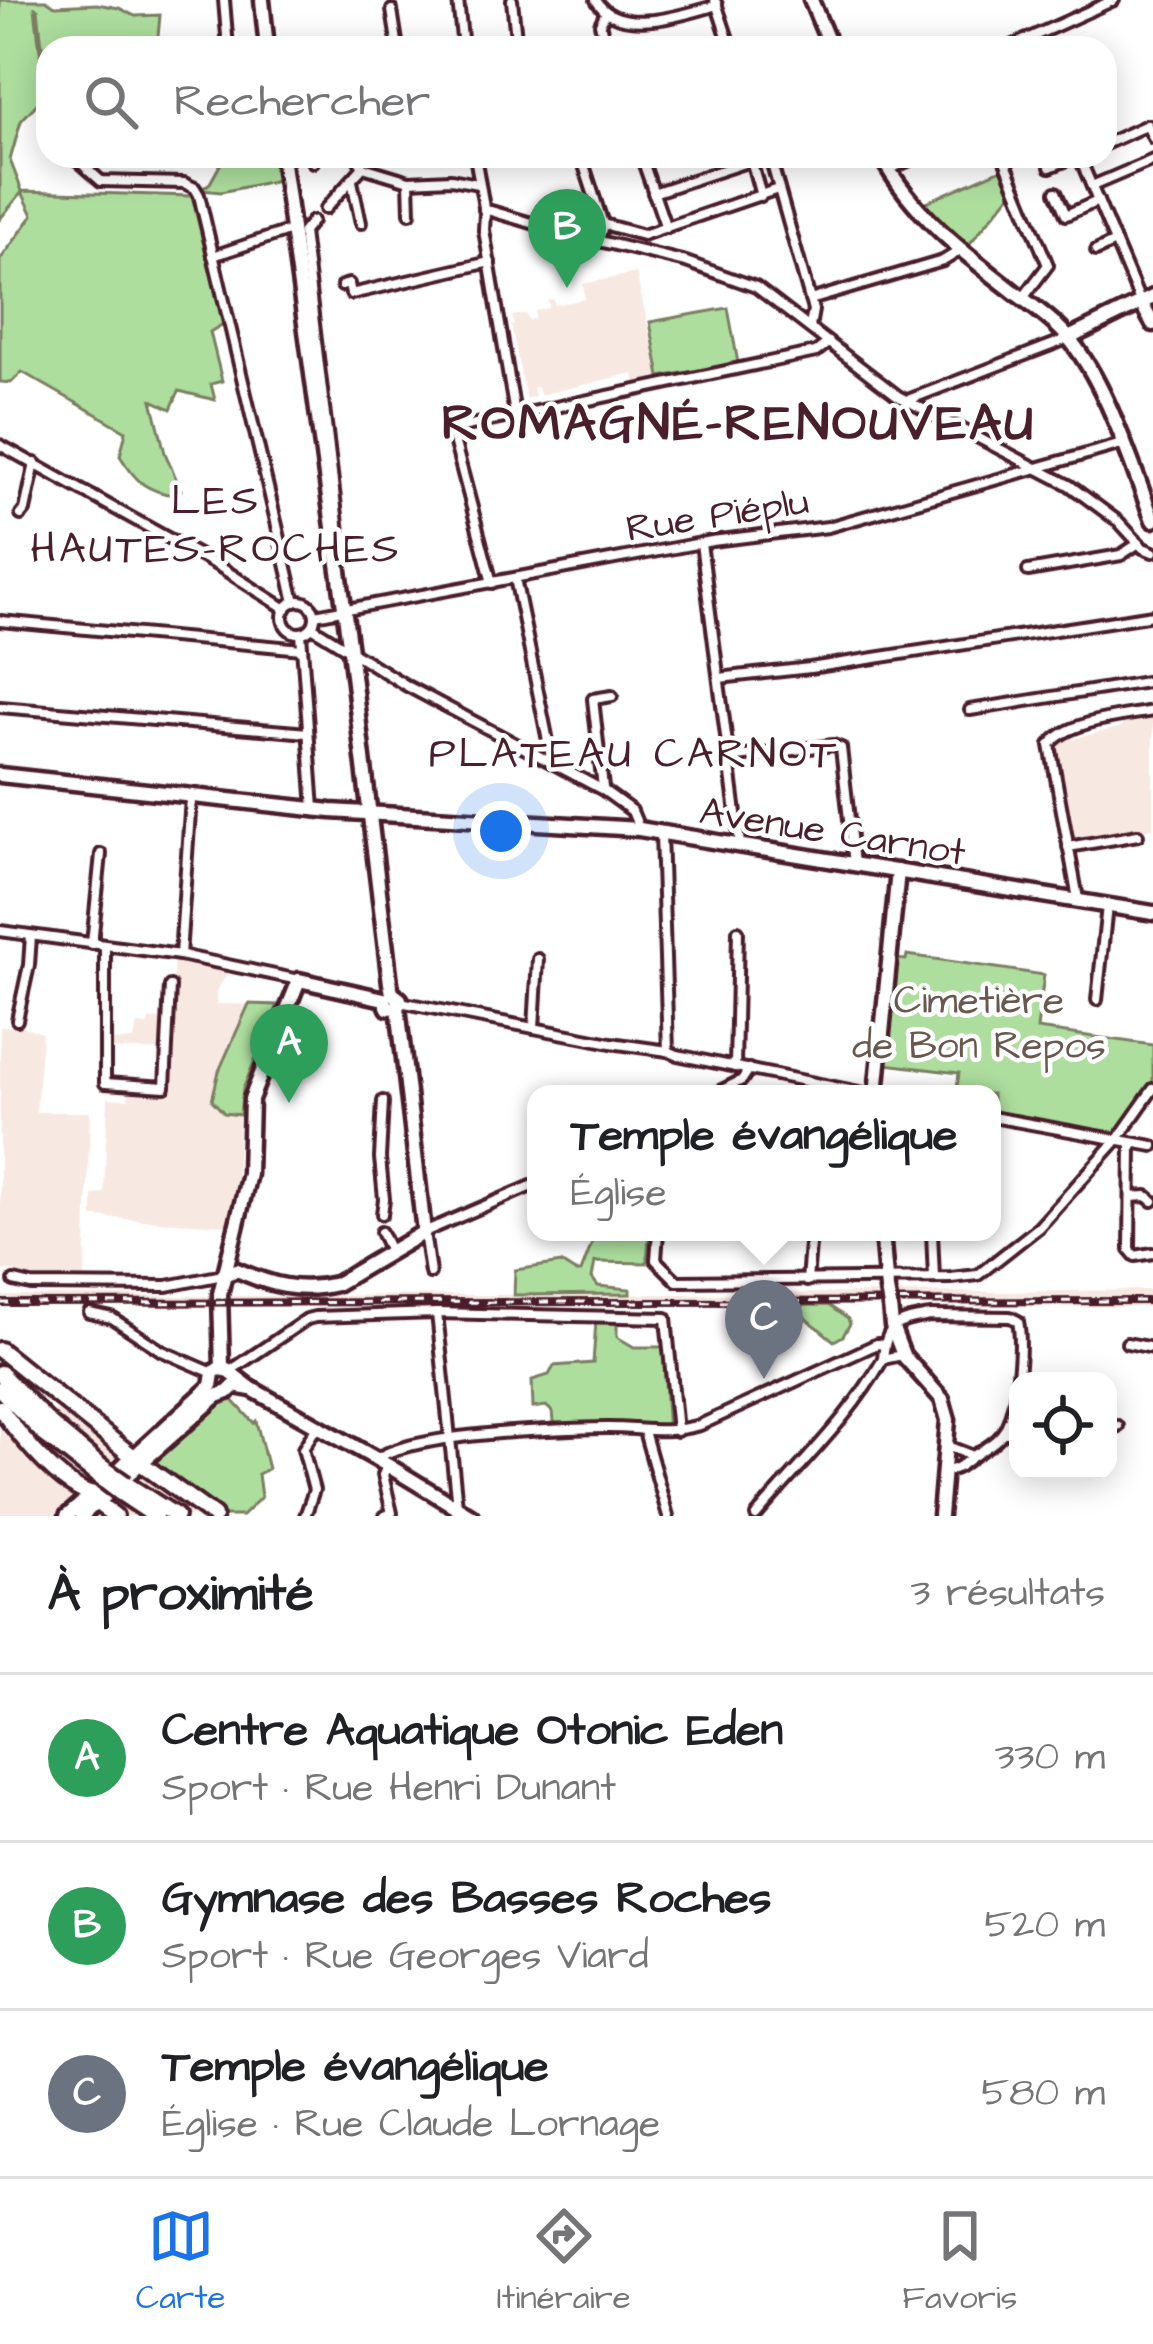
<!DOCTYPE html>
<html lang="fr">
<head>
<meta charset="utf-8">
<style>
  body { margin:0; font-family:"Architects Daughter",sans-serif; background:#f2f2f2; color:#202124 }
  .controls { position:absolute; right:36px; bottom:36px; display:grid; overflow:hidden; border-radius:24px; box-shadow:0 6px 30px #0003 }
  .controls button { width:108px; height:108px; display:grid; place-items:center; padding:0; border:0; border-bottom:3px solid #e0e0e0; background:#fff; color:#202124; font:60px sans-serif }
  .you { position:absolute; left:501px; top:831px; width:42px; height:42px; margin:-30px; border:9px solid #fff; border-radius:50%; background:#1a73e8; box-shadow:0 0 0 18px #1a73e833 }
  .badge { display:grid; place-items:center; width:78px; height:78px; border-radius:50%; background:#1a73e8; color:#fff; font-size:39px; font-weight:700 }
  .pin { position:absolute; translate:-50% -99px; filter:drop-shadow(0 3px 6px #0008) }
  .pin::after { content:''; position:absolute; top:63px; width:42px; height:36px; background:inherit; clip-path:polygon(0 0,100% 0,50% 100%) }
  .popup { position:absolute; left:527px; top:1085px; width:474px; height:156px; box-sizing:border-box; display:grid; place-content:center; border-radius:24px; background:#fff; filter:drop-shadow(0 3px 9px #0005); font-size:39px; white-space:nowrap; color:#757577 }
  .popup b { font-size:45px; color:#202124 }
  .popup::after { content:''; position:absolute; left:50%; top:100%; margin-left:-24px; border:24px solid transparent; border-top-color:#fff }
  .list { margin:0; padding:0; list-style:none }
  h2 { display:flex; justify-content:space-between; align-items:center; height:156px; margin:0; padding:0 48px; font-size:51px }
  h2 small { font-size:39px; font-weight:400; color:#757577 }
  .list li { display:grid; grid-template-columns:78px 1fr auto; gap:36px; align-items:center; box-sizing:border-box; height:168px; padding:0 48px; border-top:3px solid #e0e0e0 }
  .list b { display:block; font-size:45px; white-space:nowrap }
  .list p { margin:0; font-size:39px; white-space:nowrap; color:#757577 }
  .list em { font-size:39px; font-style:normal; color:#757577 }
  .icon { flex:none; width:66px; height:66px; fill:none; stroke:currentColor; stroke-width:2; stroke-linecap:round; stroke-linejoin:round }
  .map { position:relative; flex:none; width:1153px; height:1516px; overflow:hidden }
  .search { position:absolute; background:#fff; box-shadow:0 6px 30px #0003; left:36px; right:36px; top:36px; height:132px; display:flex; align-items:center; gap:30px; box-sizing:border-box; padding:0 42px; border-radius:36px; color:#757577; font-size:45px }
  .sheet { height:660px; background:#fff }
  nav { display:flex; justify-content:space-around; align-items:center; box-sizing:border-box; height:168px; border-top:3px solid #e0e0e0; background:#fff; font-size:33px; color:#757577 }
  nav a { display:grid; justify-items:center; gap:6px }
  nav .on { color:#1a73e8 }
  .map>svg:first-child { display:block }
</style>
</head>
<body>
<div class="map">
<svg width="1153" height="1516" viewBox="0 0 1153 1516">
  <rect width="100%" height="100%" fill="#fff"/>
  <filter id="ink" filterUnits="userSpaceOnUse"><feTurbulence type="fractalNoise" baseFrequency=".00833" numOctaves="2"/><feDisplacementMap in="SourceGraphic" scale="24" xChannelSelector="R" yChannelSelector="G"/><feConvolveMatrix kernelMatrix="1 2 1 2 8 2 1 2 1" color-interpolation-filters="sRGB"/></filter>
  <g filter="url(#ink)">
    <g fill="#f8e8e2">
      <path d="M636 273 660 379 636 384 634 374H629L540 395 537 386 533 388 535 396 526 399 511 326 514 325 512 316 526 314 528 320 535 319V311L549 308 548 300 553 299 555 305 585 299 583 284Z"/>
      <path d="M1153 716V828L1072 844 1055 753 1057 745 1071 739 1122 727V723Z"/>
      <path d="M174 959 229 972 216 991 217 1004 278 1005 240 1100 236 1188 226 1225 93 1217V1195L104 1193 108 1098 128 1099 130 1087 166 1089 168 1051 112 1049 111 1041 134 1040 137 1024 148 1025 149 1020 170 1018Z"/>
      <path d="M19 1025 42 1033 36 1112H90L85 1277H24L15 1272 0 1270V1027Z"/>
      <path d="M1153 1290V1307L896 1306 894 1293Z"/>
      <path d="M878 1293 880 1305 226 1307V1296Z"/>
      <path d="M0 1296H214L213 1307H0Z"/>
      <path d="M83 1410 220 1516H0V1414Z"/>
    </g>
    <g fill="#adde9e" stroke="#7c7e64" stroke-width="3">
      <path d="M0 0H46L55 6 97 4 119 8 135 16 160 15 157 48H48V101L38 9 35 8 45 95 21 121 10 160 22 191 192 196 223 324 210 332 222 381 211 384 215 400 179 391 171 409 152 400 165 453 181 490 178 496C146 491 137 483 120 456L126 431 22 372 11 383 0 382V260L33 215 22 192 0 219Z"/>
      <path d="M225 156H275L278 180 221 192 201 190 210 183Z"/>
      <path d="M1004 168 1014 190 967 247 922 204Z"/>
      <path d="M728 308 738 363 660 377 650 322Z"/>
      <path d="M907 955 1044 975 1037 1029 1153 1045V1081L1119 1130 1110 1135 992 1112V1094H956L959 1073 885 1064 894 959 906 960Z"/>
      <path d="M249 1004 278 1005 243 1089 240 1115 224 1113 212 1100 219 1071Z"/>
      <path d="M649 1236 647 1263 595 1262 592 1278 598 1286 630 1289V1294L514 1295 515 1270 561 1263 575 1272H581L594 1238Z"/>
      <path d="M828 1305 848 1319 850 1324 843 1336 834 1341 806 1318 799 1325 793 1339 783 1338 758 1313 759 1306Z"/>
      <path d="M617 1320V1337L634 1347H663L668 1434 555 1430 553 1412 546 1406 533 1408 532 1380 549 1375 554 1366 593 1363 596 1321Z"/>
      <path d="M229 1396 254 1423 256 1421 268 1469 258 1474 261 1497 242 1516H224L199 1495 150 1461 184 1432 192 1431Z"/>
    </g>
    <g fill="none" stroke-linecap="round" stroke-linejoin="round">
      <g stroke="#4a1f2b" stroke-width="16">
        <g id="street">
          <path d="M224 0 228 48"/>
          <path d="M458 0 463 48"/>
          <path d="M512 0 517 48"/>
          <path d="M596 0C617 38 685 14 717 5"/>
          <path d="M715 0 731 48"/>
          <path d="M392 10 398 48"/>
          <path d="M606 12 600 24 607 48"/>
          <path d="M1007 48 1114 0"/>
          <path d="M1105 144 1147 125 1153 138"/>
          <path d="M73 156 101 181 184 183 195 188 199 195 295 602"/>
          <path d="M356 156 363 167 409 181 451 179 478 184"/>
          <path d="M475 156 485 213 484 230 515 414"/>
          <path d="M529 156H532"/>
          <path d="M581 156 603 224 599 241"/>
          <path d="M641 156 666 228"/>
          <path d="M750 156 761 196"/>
          <path d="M766 156 772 164 813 310 810 327"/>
          <path d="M1003 156 1048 265 1023 298"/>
          <path d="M1079 156 1140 301"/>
          <path d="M313 162 314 156"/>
          <path d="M1050 167 1077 156"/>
          <path d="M890 169 919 156"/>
          <path d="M352 181 361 223"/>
          <path d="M409 181 410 213"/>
          <path d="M1092 186 1153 160"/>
          <path d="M1056 192 1066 215 1098 201"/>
          <path d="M653 193 750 161"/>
          <path d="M325 209 363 167"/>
          <path d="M484 209 566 233 686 262 756 287 898 396 1069 485 1119 522 1143 548 1153 552"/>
          <path d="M312 221 303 232 341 549"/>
          <path d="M603 224 643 235 778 189"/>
          <path d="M1096 251 1115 242"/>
          <path d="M213 256 291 230"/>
          <path d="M342 286 349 284 351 294 490 262"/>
          <path d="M810 300 943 261 961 250"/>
          <path d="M908 400 1067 339"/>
          <path d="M0 445 220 567 286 609"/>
          <path d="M21 515 25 510 35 463"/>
          <path d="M701 543 740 844"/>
          <path d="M1028 571 1121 555 1139 543"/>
          <path d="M515 578 552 761"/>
          <path d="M492 583 454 440 457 428 816 352 829 342"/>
          <circle cx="299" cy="617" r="16"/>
          <path d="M315 615 712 541 828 527 1122 444"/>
          <path d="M0 621 302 649"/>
          <path d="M312 627 407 686 603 790 632 811 639 828"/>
          <path d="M301 633 314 809"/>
          <path d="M719 678 810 668 1153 615"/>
          <path d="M0 707 308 733"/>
          <path d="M970 710 1153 681"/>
          <path d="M730 758 833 745 841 748 854 864"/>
          <path d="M603 788 593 699 612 696"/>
          <path d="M661 833 668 1051"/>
          <path d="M1068 847 1138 835"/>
          <path d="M1078 899 1050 745C1066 721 1125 716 1153 711"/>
          <path d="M0 931 180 955 299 980"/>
          <path d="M92 944 101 854"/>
          <path d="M105 946V1083L165 1087 170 986"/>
          <path d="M180 955 191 798"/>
          <path d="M1097 1000 1107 906"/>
          <path d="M400 1002 611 1043 668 1051 677 1055 869 1094"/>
          <path d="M17 1020 29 965 31 936"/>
          <path d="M534 1028 538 959"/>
          <path d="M735 1067 738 931"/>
          <path d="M714 1094 742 1080 749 1069"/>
          <path d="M992 1117 1153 1146"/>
          <path d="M1131 1143 1130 1250 1135 1256 1153 1253"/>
          <path d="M1131 1197 1147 1196 1153 1201"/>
          <path d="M382 1214 384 1199 380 1158 383 1101"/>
          <path d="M381 1232 390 1251"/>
          <path d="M658 1232 656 1260 677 1281 951 1278 978 1275 1039 1227 1117 1140 1153 1089"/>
          <path d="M932 1232 934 1278"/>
          <path d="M430 1273 424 1232 536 1184"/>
          <path d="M14 1281 31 1285 167 1286 223 1275"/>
          <path d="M807 1281 811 1232"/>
          <path d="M89 1313 112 1318 162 1351 213 1373"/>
          <path d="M437 1313 457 1506"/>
          <path d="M1127 1343 1153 1348"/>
          <path d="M902 1355 883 1359C886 1323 897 1322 930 1316L1010 1317 1018 1321C1023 1346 1017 1416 1001 1435 995 1443 986 1447 978 1453 965 1461 960 1470 945 1471"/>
          <path d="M230 1371 307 1319 315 1317 437 1313 666 1318 677 1431"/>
          <path d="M644 1431 668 1516"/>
          <path d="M1108 1431 1118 1426"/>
          <path d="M1004 1433H1018"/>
          <path d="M947 1446 973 1456"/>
          <path d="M378 1458C416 1433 558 1429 608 1428 645 1428 662 1435 700 1425L877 1344 884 1345"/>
          <path d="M305 1516 314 1490 303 1449 317 1426"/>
          <path d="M385 1516 392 1513 383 1475 387 1466"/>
          <path d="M756 1516C800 1464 850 1418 883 1359"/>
        </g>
      </g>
      <g stroke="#4a1f2b" stroke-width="21">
        <g id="secondary">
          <path d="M262 0 267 48"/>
          <path d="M811 0 831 48"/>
          <path d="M282 156 351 658 390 983 392 993 400 999 398 1007"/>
          <path d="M881 156C913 215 965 254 1017 294 1034 307 1052 319 1066 335 1106 380 1131 464 1153 520"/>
          <path d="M1140 301 1153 324"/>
          <path d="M1069 338 1153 297"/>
          <path d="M0 775 331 811 639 829 1153 913"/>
          <path d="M876 1094 898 871"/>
          <path d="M882 1232 887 1290"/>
          <path d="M223 1275 237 1270C271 1285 299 1293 336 1284L424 1232 398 1007"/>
          <path d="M890 1306 892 1326 903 1355 942 1399 948 1420 940 1516"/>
          <path d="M222 1368 220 1294 249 1174 251 1099 299 980 384 999 388 1008 398 1007"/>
          <path d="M211 1386 213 1373 218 1369 227 1370 252 1389 387 1465 471 1516"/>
          <path d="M128 1462 211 1386"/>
          <path d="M116 1485 217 1396 228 1392 234 1386 251 1389"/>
          <path d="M67 1516 95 1492"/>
          <path d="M82 1516 101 1498"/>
        </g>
      </g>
      <g stroke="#4a1f2b" stroke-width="22">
        <g id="primary">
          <path d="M0 1350 146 1467 214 1516"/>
          <path d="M0 1373 49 1423 99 1465"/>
          <path d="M0 1389 44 1434 94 1473"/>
          <path d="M0 1408C19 1435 69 1499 104 1496"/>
          <path d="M126 1484 176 1516"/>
          <path d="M119 1492 155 1516"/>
          <path d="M115 1516 96 1502V1494L127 1463"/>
        </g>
      </g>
      <use href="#street" stroke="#fff" stroke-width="8"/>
      <use href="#secondary" stroke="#fff" stroke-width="12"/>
      <use href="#primary" stroke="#fff" stroke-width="14"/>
      <g stroke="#4a1f2b" stroke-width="8">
        <path id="rail" d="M0 1303 1153 1301"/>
      </g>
      <use href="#rail" stroke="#fff" stroke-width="3" stroke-dasharray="9" stroke-linecap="butt"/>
      <g stroke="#4a1f2b" stroke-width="21" stroke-linecap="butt">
        <path id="secondary-bridge" d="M887 1290 890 1306"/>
      </g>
      <g stroke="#4a1f2b" stroke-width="22" stroke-linecap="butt">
        <g id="primary-bridge">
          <path d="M99 1465 126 1484"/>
          <path d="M94 1473 119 1492"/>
        </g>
      </g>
      <use href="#secondary-bridge" stroke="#fff" stroke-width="12"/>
      <use href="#primary-bridge" stroke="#fff" stroke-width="14"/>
    </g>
  </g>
  <g text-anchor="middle" stroke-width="9" stroke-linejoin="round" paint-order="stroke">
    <g font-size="39" fill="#4a1f2b" stroke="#fff">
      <text transform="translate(717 513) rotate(-9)" y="14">Rue Piéplu</text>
      <text transform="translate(833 830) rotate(9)" y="14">Avenue Carnot</text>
    </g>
    <g font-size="39" fill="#68584e" stroke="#fff">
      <text x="979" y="1013">Cimetière<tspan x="979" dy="45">de Bon Repos</tspan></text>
    </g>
    <g font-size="42" letter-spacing="3" fill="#4a1f2b" stroke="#fff">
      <text x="216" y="514">LES<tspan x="216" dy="48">HAUTES-ROCHES</tspan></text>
      <text x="634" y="767">PLATEAU CARNOT</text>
    </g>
    <g font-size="51" font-weight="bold" letter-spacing="3" fill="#4a1f2b" stroke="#fff">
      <text x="739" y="439">ROMAGNÉ-RENOUVEAU</text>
    </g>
  </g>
</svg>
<div class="controls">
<button><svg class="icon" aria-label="locate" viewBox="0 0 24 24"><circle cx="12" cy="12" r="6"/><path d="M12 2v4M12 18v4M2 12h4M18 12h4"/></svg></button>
</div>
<div class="you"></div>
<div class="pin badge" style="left:289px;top:1103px;background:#2e9e5b">A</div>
<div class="pin badge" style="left:567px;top:288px;background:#2e9e5b">B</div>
<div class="pin badge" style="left:764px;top:1379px;background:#6b7280">C</div>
<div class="popup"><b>Temple évangélique</b>Église</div>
<div class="search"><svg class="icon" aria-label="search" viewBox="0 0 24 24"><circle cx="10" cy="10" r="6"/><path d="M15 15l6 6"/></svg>Rechercher</div>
</div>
<section class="sheet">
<h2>À proximité<small>3 résultats</small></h2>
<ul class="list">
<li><span class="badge" style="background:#2e9e5b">A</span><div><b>Centre Aquatique Otonic Eden</b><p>Sport · Rue Henri Dunant</p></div><em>330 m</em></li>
<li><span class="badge" style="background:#2e9e5b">B</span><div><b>Gymnase des Basses Roches</b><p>Sport · Rue Georges Viard</p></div><em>520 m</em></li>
<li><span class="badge" style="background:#6b7280">C</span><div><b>Temple évangélique</b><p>Église · Rue Claude Lornage</p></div><em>580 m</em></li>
</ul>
</section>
<nav>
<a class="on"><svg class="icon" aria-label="map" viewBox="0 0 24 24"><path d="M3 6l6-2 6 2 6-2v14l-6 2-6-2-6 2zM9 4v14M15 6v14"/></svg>Carte</a>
<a><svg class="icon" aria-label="directions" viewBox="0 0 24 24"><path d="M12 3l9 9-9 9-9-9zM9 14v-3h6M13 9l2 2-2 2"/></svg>Itinéraire</a>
<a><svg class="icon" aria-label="saved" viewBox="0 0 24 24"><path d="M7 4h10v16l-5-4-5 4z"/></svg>Favoris</a>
</nav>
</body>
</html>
